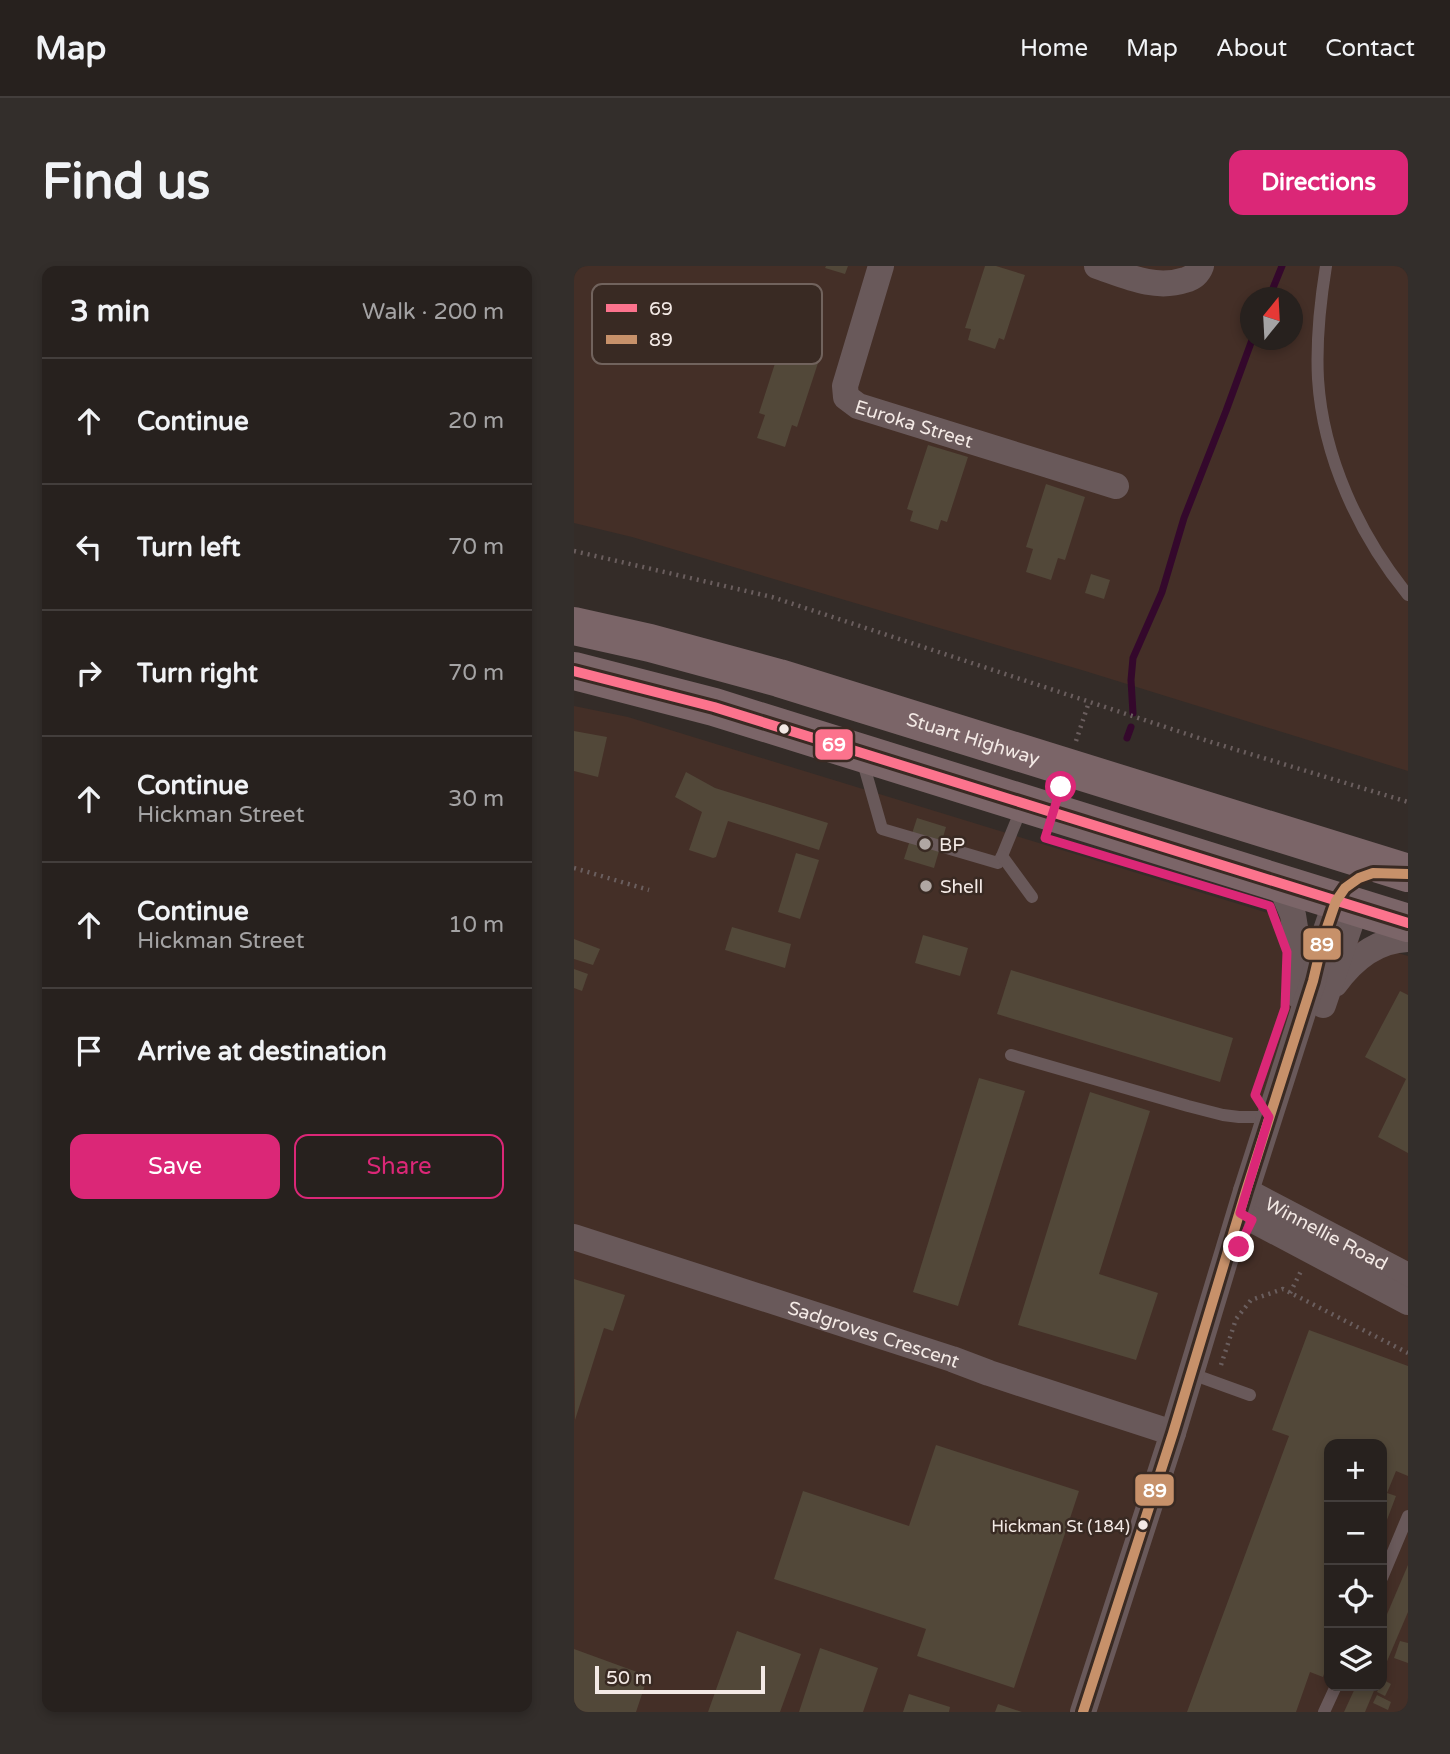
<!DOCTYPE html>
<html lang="en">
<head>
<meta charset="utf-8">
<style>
  body { margin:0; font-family:"Varela Round",sans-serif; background:#332e2b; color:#f1f3f6 }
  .controls { position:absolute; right:21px; bottom:21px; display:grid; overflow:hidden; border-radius:14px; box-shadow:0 4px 10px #0003 }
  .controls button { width:63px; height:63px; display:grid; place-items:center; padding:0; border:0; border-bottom:2px solid #433e3c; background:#27211e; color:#f1f3f6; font:35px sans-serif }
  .compass { position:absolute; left:666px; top:21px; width:63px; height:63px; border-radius:50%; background:#27211e; box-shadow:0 4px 10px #0003; rotate:18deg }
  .scale { position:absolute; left:21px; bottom:18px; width:170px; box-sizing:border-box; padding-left:7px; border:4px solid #f3e9e5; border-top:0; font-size:19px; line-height:24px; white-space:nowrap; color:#f3e9e5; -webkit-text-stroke:5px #392a23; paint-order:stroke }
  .stop { position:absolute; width:21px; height:21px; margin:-16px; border:5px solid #db2777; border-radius:50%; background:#fff }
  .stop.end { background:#db2777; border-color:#fff; box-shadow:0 2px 7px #0008 }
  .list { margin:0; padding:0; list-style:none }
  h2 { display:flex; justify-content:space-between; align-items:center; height:91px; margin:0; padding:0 28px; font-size:30px }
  h2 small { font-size:23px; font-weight:400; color:#a4a3a4 }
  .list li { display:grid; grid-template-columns:46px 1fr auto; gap:21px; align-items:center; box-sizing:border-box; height:126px; padding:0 28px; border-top:2px solid #433e3c }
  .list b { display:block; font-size:26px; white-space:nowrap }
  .list p { margin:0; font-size:23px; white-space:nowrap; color:#a4a3a4 }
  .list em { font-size:23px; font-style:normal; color:#a4a3a4 }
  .actions { display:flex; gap:14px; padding:21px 28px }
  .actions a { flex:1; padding:16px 0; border:2px solid #db2777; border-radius:14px; text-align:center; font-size:24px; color:#db2777 }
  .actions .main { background:#db2777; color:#fff }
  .icon { flex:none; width:38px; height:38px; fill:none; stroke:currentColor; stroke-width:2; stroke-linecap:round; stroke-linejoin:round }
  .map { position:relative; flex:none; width:834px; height:1446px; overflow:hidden; border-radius:14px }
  header { display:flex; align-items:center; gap:42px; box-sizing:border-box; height:98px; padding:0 35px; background:#27211e; border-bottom:2px solid #433e3c }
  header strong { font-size:33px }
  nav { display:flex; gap:38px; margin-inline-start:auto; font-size:24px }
  .intro { display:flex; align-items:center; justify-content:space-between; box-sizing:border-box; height:168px; padding:0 42px }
  h1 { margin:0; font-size:49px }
  .button { padding:18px 32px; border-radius:14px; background:#db2777; color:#fff; font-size:24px; font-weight:700 }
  main { display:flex; gap:42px; padding:0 42px }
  aside { flex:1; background:#27211e; border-radius:14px; box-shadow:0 4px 10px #0003 }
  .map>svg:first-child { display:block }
</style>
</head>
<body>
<header>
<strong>Map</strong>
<nav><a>Home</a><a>Map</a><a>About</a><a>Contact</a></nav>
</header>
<div class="intro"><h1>Find us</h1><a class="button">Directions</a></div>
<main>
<aside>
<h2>3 min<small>Walk · 200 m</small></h2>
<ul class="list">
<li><svg class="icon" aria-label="ahead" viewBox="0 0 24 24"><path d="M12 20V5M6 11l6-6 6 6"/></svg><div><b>Continue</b></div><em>20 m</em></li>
<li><svg class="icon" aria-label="left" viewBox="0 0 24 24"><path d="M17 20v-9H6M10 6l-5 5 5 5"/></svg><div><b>Turn left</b></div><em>70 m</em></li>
<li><svg class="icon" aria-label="right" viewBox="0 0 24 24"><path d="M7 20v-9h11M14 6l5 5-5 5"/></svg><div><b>Turn right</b></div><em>70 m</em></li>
<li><svg class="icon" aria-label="ahead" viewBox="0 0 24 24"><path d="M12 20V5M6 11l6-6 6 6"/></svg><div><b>Continue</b><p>Hickman Street</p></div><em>30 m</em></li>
<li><svg class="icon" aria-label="ahead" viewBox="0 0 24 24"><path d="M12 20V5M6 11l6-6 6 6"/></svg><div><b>Continue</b><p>Hickman Street</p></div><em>10 m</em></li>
<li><svg class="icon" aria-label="arrive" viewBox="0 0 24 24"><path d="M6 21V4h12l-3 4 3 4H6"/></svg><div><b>Arrive at destination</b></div></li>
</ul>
<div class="actions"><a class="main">Save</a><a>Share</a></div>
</aside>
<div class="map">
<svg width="834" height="1446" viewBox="0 0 834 1446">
  <rect width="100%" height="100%" fill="#342c28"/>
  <g fill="#442f27" fill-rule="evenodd">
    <path d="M0 0H834V505L511 405 58 271 0 257ZM676 32H718V74H676Z"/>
    <path d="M0 440 54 451 834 690V1446H0ZM755 1178H808V1420H755Z"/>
  </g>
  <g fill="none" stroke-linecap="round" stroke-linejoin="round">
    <g stroke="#34082c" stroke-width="7">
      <path d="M695 32 708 0"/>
      <path d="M559 447 557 414 559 392 588 326 610 252 652 145 678 74"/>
      <path d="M553 472 557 461"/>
    </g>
  </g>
  <g fill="#524839">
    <path d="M252 0H274L271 8 251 2Z"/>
    <path d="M411 0H422L451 9 430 74 425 72 421 83 394 74 397 63 391 62Z"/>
    <path d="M205 85 244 97 223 161 218 159 211 181 183 172 191 149 185 147Z"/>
    <path d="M354 179 394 191 373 256 367 254 364 264 336 255 339 245 333 243Z"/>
    <path d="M472 218 511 231 491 294 484 292 477 314 452 306 459 283 452 281Z"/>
    <path d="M517 308 536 314 530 333 511 327Z"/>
    <path d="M0 465 33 471 24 511 0 505Z"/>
    <path d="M112 506 141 522 254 557 245 584 154 555 142 591 139 592 115 584 128 546 101 531Z"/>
    <path d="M343 552 372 561 360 602 330 593Z"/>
    <path d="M222 587 245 594 226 653 204 646Z"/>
    <path d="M158 661 217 678 211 702 151 684Z"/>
    <path d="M349 669 394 682 386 710 341 697Z"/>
    <path d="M0 673 26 683 19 699 0 693Z"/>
    <path d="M0 703 14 708 8 725 0 722Z"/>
    <path d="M437 704 659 772 646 816 423 748Z"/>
    <path d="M826 725 834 729V887L804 871 832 813 791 791Z"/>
    <path d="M405 812 451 825 384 1040 339 1026Z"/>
    <path d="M516 826 576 845 525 1008 584 1027 562 1094 444 1059Z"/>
    <path d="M0 1013 51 1029 39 1065 30 1062 1 1154Z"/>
    <path d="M735 1064 834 1100V1210L822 1205 813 1227 822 1230 808 1267V1178H755V1393L749 1411 736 1406 722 1446H613L715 1170 698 1164Z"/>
    <path d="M362 1179 505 1225 440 1422 343 1390 352 1363 200 1313 229 1225 335 1260Z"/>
    <path d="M834 1299V1346L808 1407V1360Z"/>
    <path d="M163 1365 227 1388 206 1446H134Z"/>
    <path d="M826 1375 834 1377V1397L820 1392Z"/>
    <path d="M246 1382 304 1402 289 1446H225Z"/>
    <path d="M0 1383 74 1410 62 1446H0Z"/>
    <path d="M808 1413 817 1418 811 1430 803 1426 805 1420H808Z"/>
    <path d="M782 1420H802L791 1446H770Z"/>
    <path d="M335 1428 376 1441 375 1446H329Z"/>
    <path d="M803 1429 817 1436 814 1444 799 1437Z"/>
    <path d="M424 1438 448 1446H421Z"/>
  </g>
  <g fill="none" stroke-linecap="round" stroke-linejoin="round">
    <g stroke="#6a5e5e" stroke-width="4.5" stroke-dasharray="2 5" stroke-linecap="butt">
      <path d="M0 285 198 331 637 476 834 536"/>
      <path d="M502 475 515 436"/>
      <path d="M0 602 75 624"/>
      <path d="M716 1027 727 1005"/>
      <path d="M647 1099 662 1053 677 1034 709 1023 834 1087"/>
    </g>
    <g stroke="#69595a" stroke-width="12">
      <path d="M752 0C746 37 742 75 744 113 749 191 785 269 834 329"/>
      <path d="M288 493 308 563 424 597 428 590 448 541"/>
      <path d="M428 590 458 631"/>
      <path d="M437 789 614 840 649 849 665 851H695"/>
      <path d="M618 1108 676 1129"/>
      <path d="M808 1312 834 1250"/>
      <path d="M750 1446 762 1420"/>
    </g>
    <g stroke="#69595a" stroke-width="26">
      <path id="s1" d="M307 0 271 120 272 131 284 140 542 220"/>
      <path d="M523 0C552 10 581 24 611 14 619 12 624 8 627 0"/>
      <path d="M706 618 719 649 722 668 725 730"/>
      <path d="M761 718C779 693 803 674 834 673"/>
      <path d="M749 739 782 641"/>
      <path id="s2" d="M672 925 834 1010"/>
      <path d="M666 947 834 1036"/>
      <path id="s3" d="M0 971 378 1093 415 1107 599 1167"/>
      <path d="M509 1446 599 1167 672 925 739 715 749 673 762 635"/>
    </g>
    <g stroke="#7b6568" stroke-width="38">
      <path id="s4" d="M0 360 76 377 205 412 834 607"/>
      <path d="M0 405 140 441 834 657"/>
    </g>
    <g stroke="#392a23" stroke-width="16">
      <path id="bus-1" d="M0 405 140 441 834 657"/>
    </g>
    <g stroke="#392a23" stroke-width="16">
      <path id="bus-2" d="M509 1446 599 1167 672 925 739 715 749 673 762 635 771 622 785 612 799 607 834 608"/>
    </g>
    <use href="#bus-1" stroke="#fc738d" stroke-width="10"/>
    <use href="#bus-2" stroke="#c7916a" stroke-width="10"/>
  </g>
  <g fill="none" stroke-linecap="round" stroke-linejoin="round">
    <path stroke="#db2777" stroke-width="9" d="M487 521 471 572 696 640 713 686 711 742 681 829 695 851 666 947 678 954 665 981"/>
  </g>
  <g fill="#f3e9e5" stroke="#392a23" stroke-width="2.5">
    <circle cx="210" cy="463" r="6"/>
    <circle cx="569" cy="1259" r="6"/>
  </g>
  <g fill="#b0a7a3" stroke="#392a23" stroke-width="2.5">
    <circle cx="351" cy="578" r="7"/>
    <circle cx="352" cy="620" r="7"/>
  </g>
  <g text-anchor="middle" stroke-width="5" stroke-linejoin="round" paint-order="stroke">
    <g font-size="17" fill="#f3e9e5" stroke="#392a23" text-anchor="end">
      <text x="556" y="1266">Hickman St (184)</text>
    </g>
    <g font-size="19" fill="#f3e9e5" stroke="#392a23">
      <text dy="7" stroke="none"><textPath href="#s1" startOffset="210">Euroka Street</textPath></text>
      <text dy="7" stroke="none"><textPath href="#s4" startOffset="415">Stuart Highway</textPath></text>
      <text dy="7" stroke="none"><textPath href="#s2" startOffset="91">Winnellie Road</textPath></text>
      <text dy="7" stroke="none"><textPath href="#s3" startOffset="315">Sadgroves Crescent</textPath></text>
    </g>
    <g font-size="19" fill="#f3e9e5" stroke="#392a23" text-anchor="start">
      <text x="365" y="585">BP</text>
      <text x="366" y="627">Shell</text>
    </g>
  </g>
  <rect x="18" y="18" width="230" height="80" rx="10" fill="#392a23" stroke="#71635d" stroke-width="2"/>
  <rect x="32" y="38" width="31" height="8" fill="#fc738d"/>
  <rect x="32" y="69" width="31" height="9" fill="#c7916a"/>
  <g font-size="19" fill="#f3e9e5">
    <text x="75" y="49">69</text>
    <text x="75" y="80">89</text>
  </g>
  <g stroke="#392a23" stroke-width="2.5">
    <rect x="240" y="462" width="40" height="33" rx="7" fill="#fc738d"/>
    <rect x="728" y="661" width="40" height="34" rx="7" fill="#c7916a"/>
    <rect x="560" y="1207" width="41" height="34" rx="7" fill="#c7916a"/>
  </g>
  <g font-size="19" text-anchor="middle" font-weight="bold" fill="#fff">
    <text x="260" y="485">69</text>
    <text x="748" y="685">89</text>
    <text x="581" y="1231">89</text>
  </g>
</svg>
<div class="controls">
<button>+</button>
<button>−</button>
<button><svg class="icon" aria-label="locate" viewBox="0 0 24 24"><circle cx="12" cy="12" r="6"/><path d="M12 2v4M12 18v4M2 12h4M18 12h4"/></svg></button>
<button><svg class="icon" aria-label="layers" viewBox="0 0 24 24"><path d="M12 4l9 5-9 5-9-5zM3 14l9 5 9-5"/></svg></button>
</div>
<svg class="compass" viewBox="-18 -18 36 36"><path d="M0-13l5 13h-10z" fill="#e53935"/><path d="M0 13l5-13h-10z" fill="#a4a3a4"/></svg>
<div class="scale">50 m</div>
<div class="stop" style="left:487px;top:521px"></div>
<div class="stop end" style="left:665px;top:981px"></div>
</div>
</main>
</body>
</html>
